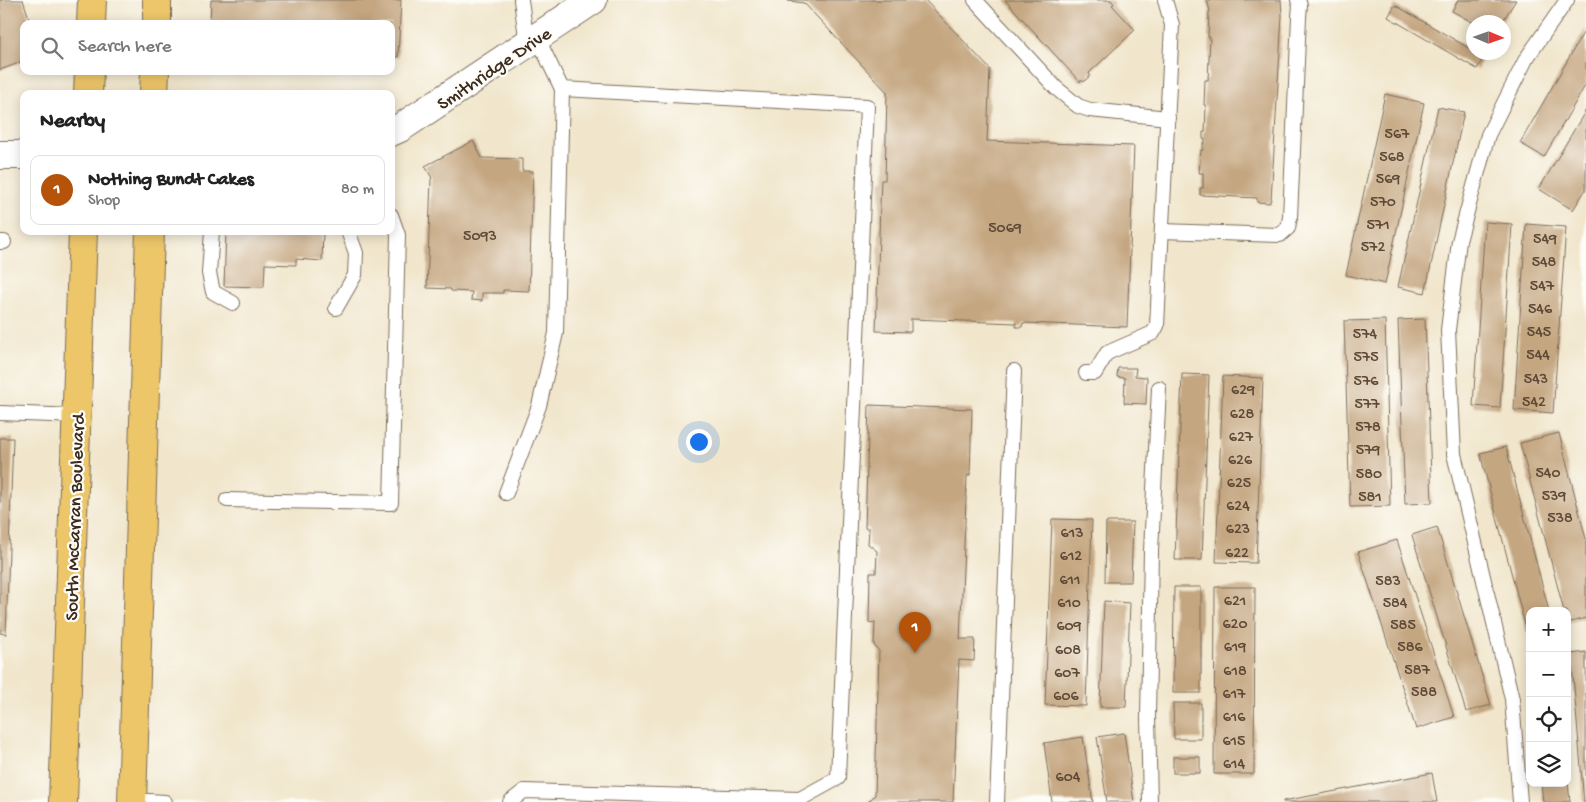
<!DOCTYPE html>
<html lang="en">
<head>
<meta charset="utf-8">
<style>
  body { margin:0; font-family:"Gochi Hand",sans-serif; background:#f2f2f2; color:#222 }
  .controls { position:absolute; right:15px; bottom:15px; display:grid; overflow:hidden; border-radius:10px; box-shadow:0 2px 12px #0003 }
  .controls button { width:45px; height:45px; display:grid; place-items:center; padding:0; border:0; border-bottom:1px solid #e0e0e0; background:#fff; color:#222; font:25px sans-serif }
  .compass { position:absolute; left:1466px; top:15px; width:45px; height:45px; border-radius:50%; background:#fff; box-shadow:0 2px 12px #0003; rotate:92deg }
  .you { position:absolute; left:698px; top:441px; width:18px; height:18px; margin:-12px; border:4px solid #fff; border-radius:50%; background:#1a73e8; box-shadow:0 0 0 8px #1a73e833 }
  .badge { display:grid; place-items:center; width:32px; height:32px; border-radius:50%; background:#b45309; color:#fff; font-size:16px; font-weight:700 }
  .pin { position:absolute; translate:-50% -41px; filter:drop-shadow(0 1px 2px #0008) }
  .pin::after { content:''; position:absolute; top:26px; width:18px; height:15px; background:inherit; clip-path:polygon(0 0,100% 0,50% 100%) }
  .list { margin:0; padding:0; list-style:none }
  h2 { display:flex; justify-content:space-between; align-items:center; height:65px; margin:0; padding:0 20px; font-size:21px }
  h2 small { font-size:16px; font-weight:400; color:#767676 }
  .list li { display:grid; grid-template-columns:32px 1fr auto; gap:15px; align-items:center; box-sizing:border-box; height:70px; margin:0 10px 10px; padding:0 10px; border:1px solid #e0e0e0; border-radius:10px }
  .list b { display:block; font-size:19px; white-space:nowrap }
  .list p { margin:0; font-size:16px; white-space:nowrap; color:#767676 }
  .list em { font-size:16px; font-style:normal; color:#767676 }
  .icon { flex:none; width:28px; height:28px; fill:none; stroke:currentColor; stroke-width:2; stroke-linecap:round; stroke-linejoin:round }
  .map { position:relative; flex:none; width:1586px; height:802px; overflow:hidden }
  .search { position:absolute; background:#fff; box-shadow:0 2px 12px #0003; left:20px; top:20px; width:375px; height:55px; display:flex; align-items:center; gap:12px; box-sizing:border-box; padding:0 18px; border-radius:10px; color:#767676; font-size:19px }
  .panel { position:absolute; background:#fff; box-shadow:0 2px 12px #0003; left:20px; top:90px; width:375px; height:145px; border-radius:10px }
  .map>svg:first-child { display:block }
</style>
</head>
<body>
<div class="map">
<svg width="1586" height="802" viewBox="0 0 1586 802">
  <rect width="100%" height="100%" fill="#fdfcf7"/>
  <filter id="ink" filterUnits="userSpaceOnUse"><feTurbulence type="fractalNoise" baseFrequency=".02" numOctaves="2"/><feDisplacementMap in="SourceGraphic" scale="10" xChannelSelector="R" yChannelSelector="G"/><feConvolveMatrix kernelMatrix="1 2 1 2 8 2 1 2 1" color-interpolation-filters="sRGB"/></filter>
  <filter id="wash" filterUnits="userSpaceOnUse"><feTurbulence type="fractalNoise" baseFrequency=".0096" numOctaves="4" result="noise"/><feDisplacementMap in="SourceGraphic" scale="20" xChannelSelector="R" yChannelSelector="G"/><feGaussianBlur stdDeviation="1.12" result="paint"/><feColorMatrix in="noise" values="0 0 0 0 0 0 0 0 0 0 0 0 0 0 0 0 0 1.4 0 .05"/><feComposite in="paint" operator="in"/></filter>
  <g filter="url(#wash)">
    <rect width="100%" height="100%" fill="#f1e6cc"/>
    <g id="blocks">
      <g fill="#c4a680">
        <path d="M0 0H23L31 24H24V61L0 70Z"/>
        <path d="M211 0H401L398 57H391V24H210Z"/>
        <path d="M788 0H925L990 69 987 141 1134 146 1127 327 1023 323 1022 327H1016V323L911 319V332L876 331 880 204 881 180H885L887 92 804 3 788 1Z"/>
        <path d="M1005 0H1111L1114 4 1112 5 1135 30 1089 73 1090 76 1083 82 1081 80 1080 82Z"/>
        <path d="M1207 0H1281L1282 16 1271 200H1270V203L1257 202V198L1200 195V188H1203V173H1199L1201 150H1203V143H1205V139H1203V132H1205L1206 106 1204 105 1205 80H1208L1210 37H1208L1209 12 1210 11Z"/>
        <path d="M1458 0H1516L1502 22H1472L1452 11Z"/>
        <path d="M1395 5 1474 51V52H1477L1484 57 1477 69 1388 17Z"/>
        <path d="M1586 28V84L1544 157 1520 143Z"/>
        <path d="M1385 94 1424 103 1385 284 1346 275Z"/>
        <path d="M1438 107 1464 112 1425 293 1398 287Z"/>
        <path d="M1586 110V189L1573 210 1539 189Z"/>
        <path d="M473 141 482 158 522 159V171H533L529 291 503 290V293H482V301L471 300 472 292 451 291V289L427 288 431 179 432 178 425 166Z"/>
        <path d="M1485 222 1512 224 1500 408 1473 406Z"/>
        <path d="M1526 224 1566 227 1553 413 1514 410Z"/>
        <path d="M226 231H323L322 261 296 259V265L265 264 264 287 224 286Z"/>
        <path d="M1425 319 1432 503 1405 504 1398 320Z"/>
        <path d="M1385 320 1390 506 1350 507 1344 321Z"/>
        <path d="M1118 368H1136L1135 376 1147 377 1146 404 1124 403 1125 378 1117 377Z"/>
        <path d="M1182 374 1209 375 1202 560H1175Z"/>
        <path d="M1223 376 1263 378 1256 563 1216 562Z"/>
        <path d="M869 405 972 409 970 475 967 476 960 639H975L974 661 959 660 953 802H868L875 795 879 651 874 645 875 622 869 623 870 573H876L877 551 868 544 869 528H865Z"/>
        <path d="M1559 433 1586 539V618L1567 623V611H1564L1520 443Z"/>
        <path d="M0 438H13L6 634 0 633Z"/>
        <path d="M1506 447 1549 611H1530V632L1527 633 1480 453Z"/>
        <path d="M1052 519 1092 520 1086 706 1045 705Z"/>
        <path d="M1106 522H1133L1131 582H1105Z"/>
        <path d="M1437 527 1491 705 1466 712 1412 535Z"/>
        <path d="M1397 540 1454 717 1416 729 1358 552Z"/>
        <path d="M1174 587H1201V693H1173Z"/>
        <path d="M1215 587H1255L1254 774H1214Z"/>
        <path d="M1104 601 1130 603 1126 707H1100Z"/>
        <path d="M1586 652V802H1584L1571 654Z"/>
        <path d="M1173 703H1201V739H1174Z"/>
        <path d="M1124 733 1134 802H1107L1097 737Z"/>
        <path d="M1083 737 1093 802H1052L1044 743Z"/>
        <rect x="1173" y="757" width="27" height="16"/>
        <path d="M1432 773 1437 802H1283V801Z"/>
        <path d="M1541 783H1568L1570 802H1543Z"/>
      </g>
    </g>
  </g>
  <g filter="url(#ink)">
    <use href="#blocks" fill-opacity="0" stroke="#7b6c5b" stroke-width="1"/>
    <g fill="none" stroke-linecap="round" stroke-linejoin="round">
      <g stroke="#7b6c5b" stroke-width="16">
        <g id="service">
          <path d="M521 0 527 44"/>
          <path d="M975 0 1056 88 1078 106 1090 110 1168 118"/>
          <path d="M212 231 209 273 213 292 233 303"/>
          <path d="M1162 231 1280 235 1288 228 1290 217 1299 17 1300 5 1298 0"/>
          <path d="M0 242H4"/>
          <path d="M336 308 355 275 356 253 348 231"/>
          <path d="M1086 373H1095L1107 353 1153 333 1157 326 1172 25 1165 0"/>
          <path d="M0 413 77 416"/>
          <path d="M506 493 539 406 556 333 562 89"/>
          <path d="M227 500 391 503 398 235 391 215"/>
          <path d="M132 800 165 802"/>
          <path d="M510 802 524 791 800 799 838 778 867 106 562 89 537 37"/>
          <path d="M997 802 1014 371"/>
          <path d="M1150 802 1148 717 1151 551 1159 388"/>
          <path d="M1520 802 1512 699 1454 454 1448 330 1459 241 1488 135 1526 59 1567 0"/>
        </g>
      </g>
      <g stroke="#7b6c5b" stroke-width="30">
        <g id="minor">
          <path d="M391 132 400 128 593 0"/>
          <path d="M0 155H24"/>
        </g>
      </g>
      <g stroke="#7b6c5b" stroke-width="30">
        <g id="primary">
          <path d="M91 24 92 0"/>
          <path d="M157 24V0"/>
          <path d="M88 94 89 71"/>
          <path d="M154 94 155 71"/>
          <path d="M63 802 83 231"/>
          <path d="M132 802 150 231"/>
        </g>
      </g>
      <use href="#service" stroke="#fff" stroke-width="14"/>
      <use href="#minor" stroke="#fff" stroke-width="28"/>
      <use href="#primary" stroke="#ecc669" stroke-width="28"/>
    </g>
  </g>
  <g text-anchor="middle" stroke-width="4.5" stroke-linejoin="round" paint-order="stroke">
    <g font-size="16" fill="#5d4936">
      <text x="1397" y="138">567</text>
      <text x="1392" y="161">568</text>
      <text x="1388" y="183">569</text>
      <text x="1383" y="206">570</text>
      <text x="1378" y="229">571</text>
      <text x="1005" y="232">5069</text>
      <text x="480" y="240">5093</text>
      <text x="1545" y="243">549</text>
      <text x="1373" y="251">572</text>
      <text x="1544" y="266">548</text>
      <text x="1542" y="290">547</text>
      <text x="1540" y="313">546</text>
      <text x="1539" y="336">545</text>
      <text x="1365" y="338">574</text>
      <text x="1538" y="359">544</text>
      <text x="1366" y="361">575</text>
      <text x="1536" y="383">543</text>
      <text x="1366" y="385">576</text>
      <text x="1243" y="394">629</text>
      <text x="1534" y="406">542</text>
      <text x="1367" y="408">577</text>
      <text x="1242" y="418">628</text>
      <text x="1368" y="431">578</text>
      <text x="1241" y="441">627</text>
      <text x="1368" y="454">579</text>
      <text x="1240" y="464">626</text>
      <text x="1548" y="477">540</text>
      <text x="1369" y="478">580</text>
      <text x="1239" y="487">625</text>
      <text x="1554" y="500">539</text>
      <text x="1370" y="501">581</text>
      <text x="1238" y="510">624</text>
      <text x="1560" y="522">538</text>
      <text x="1238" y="533">623</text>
      <text x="1072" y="537">613</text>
      <text x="1237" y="557">622</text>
      <text x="1071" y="560">612</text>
      <text x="1070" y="584">611</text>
      <text x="1388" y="585">583</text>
      <text x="1235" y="605">621</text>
      <text x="1069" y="607">610</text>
      <text x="1395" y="607">584</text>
      <text x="1235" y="628">620</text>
      <text x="1403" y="629">585</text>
      <text x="1069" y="630">609</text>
      <text x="1235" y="651">619</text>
      <text x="1410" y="651">586</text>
      <text x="1068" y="654">608</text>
      <text x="1417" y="674">587</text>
      <text x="1235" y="675">618</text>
      <text x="1067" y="677">607</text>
      <text x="1424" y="696">588</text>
      <text x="1234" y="698">617</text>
      <text x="1066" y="700">606</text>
      <text x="1234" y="721">616</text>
      <text x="1234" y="745">615</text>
      <text x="1234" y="768">614</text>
      <text x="1068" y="781">604</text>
    </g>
    <g font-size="19" fill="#3b2a1e" stroke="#fdfcf7">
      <text transform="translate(493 67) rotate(-34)" y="7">Smithridge Drive</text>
      <text transform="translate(73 517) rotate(-88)" y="7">South McCarran Boulevard</text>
    </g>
  </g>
</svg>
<div class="controls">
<button>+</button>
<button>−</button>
<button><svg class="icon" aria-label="locate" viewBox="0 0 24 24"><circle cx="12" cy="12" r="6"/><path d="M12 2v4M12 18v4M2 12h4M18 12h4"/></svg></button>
<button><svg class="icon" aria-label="layers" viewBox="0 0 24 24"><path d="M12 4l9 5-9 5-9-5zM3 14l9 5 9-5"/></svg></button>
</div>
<svg class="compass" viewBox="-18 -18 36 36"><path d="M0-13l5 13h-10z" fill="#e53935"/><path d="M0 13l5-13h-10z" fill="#767676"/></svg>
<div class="you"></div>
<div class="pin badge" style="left:915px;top:653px">1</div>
<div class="search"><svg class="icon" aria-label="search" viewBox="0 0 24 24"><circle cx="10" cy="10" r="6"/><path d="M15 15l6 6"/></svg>Search here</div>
<section class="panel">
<h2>Nearby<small></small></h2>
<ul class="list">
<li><span class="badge">1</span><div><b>Nothing Bundt Cakes</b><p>Shop</p></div><em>80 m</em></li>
</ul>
</section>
</div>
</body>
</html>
